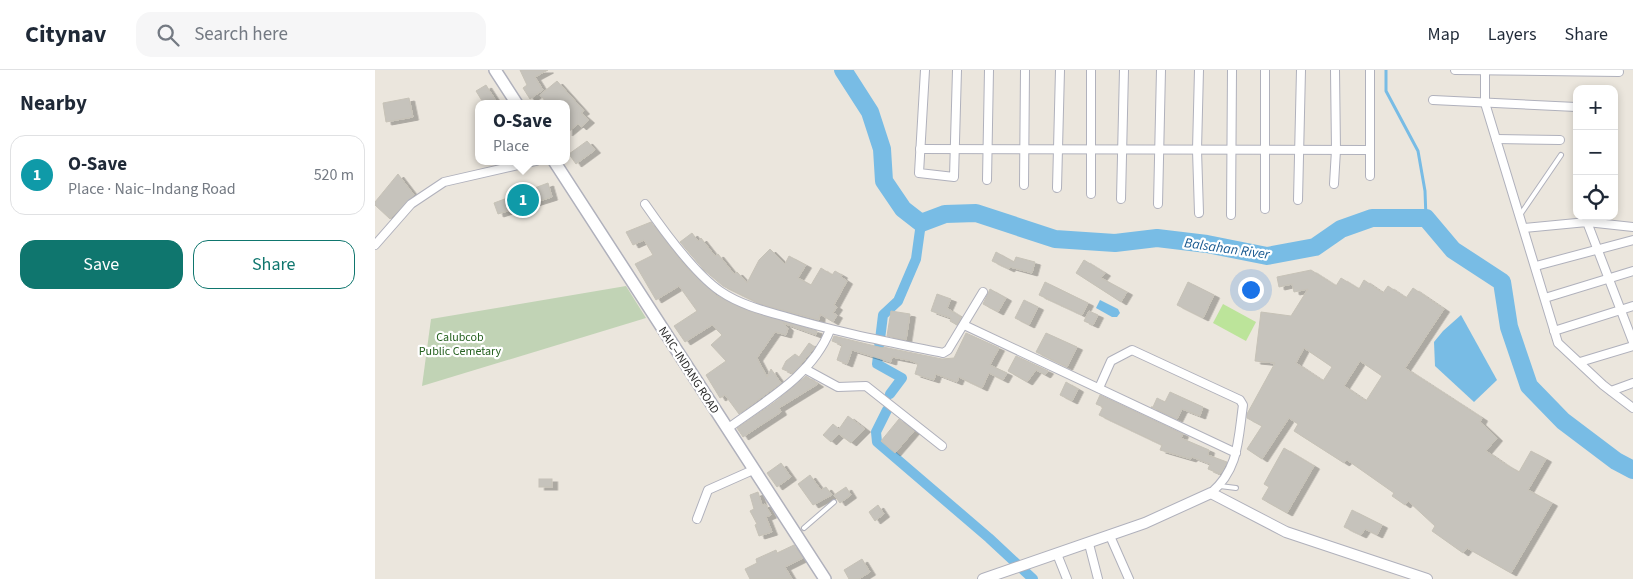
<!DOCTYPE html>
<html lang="en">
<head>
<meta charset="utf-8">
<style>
  body { margin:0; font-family:"Source Sans 3",sans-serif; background:#f6f6f7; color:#1f2937 }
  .controls { position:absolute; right:15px; top:15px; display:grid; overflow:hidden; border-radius:10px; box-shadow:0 2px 8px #0003 }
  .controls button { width:45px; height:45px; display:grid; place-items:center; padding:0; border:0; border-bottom:1px solid #e0e1e3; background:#fff; color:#1f2937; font:25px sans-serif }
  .you { position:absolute; left:875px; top:219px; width:18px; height:18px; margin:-12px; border:4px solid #fff; border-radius:50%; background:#1a73e8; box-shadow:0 0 0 8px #1a73e833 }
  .badge { display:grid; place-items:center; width:32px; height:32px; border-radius:50%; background:#0f766e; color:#fff; font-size:16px; font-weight:700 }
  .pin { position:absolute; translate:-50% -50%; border:2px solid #fff; box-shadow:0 1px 5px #0006 }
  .popup { position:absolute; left:100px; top:30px; width:95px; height:65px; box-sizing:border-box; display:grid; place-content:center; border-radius:10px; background:#fff; filter:drop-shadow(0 1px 4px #0005); font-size:16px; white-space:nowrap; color:#747a83 }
  .popup b { font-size:19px; color:#1f2937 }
  .popup::after { content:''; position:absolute; left:50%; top:100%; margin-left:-10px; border:10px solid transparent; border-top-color:#fff }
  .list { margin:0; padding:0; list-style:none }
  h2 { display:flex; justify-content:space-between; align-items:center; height:65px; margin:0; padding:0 20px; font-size:21px }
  h2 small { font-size:16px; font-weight:400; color:#747a83 }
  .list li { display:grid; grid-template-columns:32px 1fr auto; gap:15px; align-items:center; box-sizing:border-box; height:80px; margin:0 10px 10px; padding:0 10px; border:1px solid #e0e1e3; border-radius:15px }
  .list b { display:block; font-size:19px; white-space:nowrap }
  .list p { margin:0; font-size:16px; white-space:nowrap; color:#747a83 }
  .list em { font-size:16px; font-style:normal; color:#747a83 }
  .actions { display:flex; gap:10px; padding:15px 20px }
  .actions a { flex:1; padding:11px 0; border:1px solid #0f766e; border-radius:15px; text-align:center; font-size:18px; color:#0f766e }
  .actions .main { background:#0f766e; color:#fff }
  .icon { flex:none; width:28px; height:28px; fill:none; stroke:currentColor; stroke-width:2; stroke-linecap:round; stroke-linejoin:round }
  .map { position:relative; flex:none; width:1258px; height:509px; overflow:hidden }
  header { display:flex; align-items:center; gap:30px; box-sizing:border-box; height:70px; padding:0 25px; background:#fff; border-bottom:1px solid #e0e1e3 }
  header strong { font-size:24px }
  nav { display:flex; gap:28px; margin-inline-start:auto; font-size:18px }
  .search { width:350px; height:45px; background:#f6f6f7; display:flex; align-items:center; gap:12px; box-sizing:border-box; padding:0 18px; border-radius:15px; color:#747a83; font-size:19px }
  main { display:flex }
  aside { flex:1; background:#fff }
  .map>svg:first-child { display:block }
</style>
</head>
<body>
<header>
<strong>Citynav</strong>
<div class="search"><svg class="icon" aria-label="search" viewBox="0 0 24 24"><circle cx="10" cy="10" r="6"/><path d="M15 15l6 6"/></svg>Search here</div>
<nav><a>Map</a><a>Layers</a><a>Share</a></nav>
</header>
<main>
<aside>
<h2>Nearby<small></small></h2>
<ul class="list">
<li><span class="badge" style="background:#0f9aa8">1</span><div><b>O-Save</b><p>Place · Naic–Indang Road</p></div><em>520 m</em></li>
</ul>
<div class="actions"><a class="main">Save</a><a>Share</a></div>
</aside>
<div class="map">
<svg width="1258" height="509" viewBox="0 0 1258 509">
  <defs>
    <filter id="shadow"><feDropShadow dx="5.5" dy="3" stdDeviation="0" flood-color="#0004"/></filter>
  </defs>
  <rect width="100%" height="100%" fill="#ebe6dd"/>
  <path fill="#c1d3b5" d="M251 216 271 248 47 316 56 249Z"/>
  <path fill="#bce49a" d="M848 234 881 252 871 271 838 253Z"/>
  <g fill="#78bce5">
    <path d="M725 230 743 239 745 243 742 247H737L721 238Z"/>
    <path d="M1086 245 1122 310 1099 332 1060 296 1059 272 1068 261Z"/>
  </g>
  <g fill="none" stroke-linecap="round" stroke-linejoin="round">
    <path stroke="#78bce5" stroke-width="3" d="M1011 0V21L1043 81 1050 121 1051 148"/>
    <g stroke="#78bce5" stroke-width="10">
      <path d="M515 324 527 308 502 294 508 245 523 231 541 189 546 153"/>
      <path d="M512 340 501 362 502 372 614 468 658 509"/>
    </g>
    <path stroke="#78bce5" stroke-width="18" d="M468 0 495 42 507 79 509 111 528 139 546 153 570 144 601 143 680 169 740 173 782 168 832 174 892 186 940 177 966 159 997 148H1051L1078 180 1127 212 1134 257 1154 316 1188 351 1241 391 1258 400"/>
  </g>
  <g fill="#c6c3bc" stroke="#c6c2b7" fill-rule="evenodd" filter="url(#shadow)">
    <path d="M145 0H173L160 7 168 20 155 29 148 18 152 15Z"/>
    <path d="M182 11 209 41 206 43 214 50 206 57 203 54 192 63V34H173L165 25Z"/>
    <path d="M111 15 123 34H109L101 21Z"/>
    <path d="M34 28 38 47 11 52 8 33Z"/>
    <path d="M212 71 220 80 201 94 194 84Z"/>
    <path d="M23 104 39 125 15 149 0 135V132Z"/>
    <path d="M173 113 177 127 123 144 119 133Z"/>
    <path d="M276 152 310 196 342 226 374 241 442 261 441 265 408 253 413 258 411 265 400 262 382 288 392 307 396 299 406 313 364 344 350 325 345 328 331 305 351 291 336 275 347 265 337 255 310 272 299 256 322 241 304 216 281 230 260 194 278 185 269 170 258 175 251 162Z"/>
    <path d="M317 163 323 171 326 168 340 186 343 184 359 204 362 202 372 213 384 190 395 179 410 194 414 186 431 195 423 208 436 215 446 198 457 205 460 201 467 205 466 207 472 211 459 235 462 237 458 243 462 245 458 252 445 244 444 250 385 234 348 216 329 200 305 172Z"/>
    <path d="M621 182 639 192 641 187 660 192 657 203 635 197 634 199 617 191Z"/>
    <path d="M709 190 730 203 726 208 752 222 746 232 701 203Z"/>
    <path d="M936 200 961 216 966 208 984 219 989 210 1008 223 1013 216 1031 228 1038 218 1069 239 1030 298 1107 348 1105 352 1122 368 1111 381 1130 394 1144 402 1156 381 1171 389 1153 420 1177 433 1136 503 1092 478 1088 483 1057 461 1060 456 1033 431 1030 435 1017 426 1019 423 972 390 969 393 919 361 923 354 914 348 887 389 872 379 887 356 872 348V344L900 293 880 291 886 242 916 246 933 219 919 222 917 214 904 217 902 207ZM929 278 957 297 948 311 921 293ZM985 291 1007 306 991 331 969 316Z"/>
    <path d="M670 212 713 233 707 245 664 225Z"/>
    <path d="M813 212 839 225 828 248 802 235Z"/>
    <path d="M615 219 631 228 623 242 608 234Z"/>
    <path d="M562 224 576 229 572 238 586 247 582 255 575 251 576 248 556 241Z"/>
    <path d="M649 230 663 237 654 255 640 248Z"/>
    <path d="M516 241 535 244 531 270 512 266Z"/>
    <path d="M714 241 723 245 718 255 709 251Z"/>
    <path d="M591 263 624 278 615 295 632 303 628 310 614 303 607 318 584 307 582 312 561 304 559 310 540 304 543 294 537 291 517 287 516 292 477 280 472 294 462 290 467 275 457 271 459 266 508 278V277L567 289 579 288Z"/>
    <path d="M671 263 702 277 692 297 661 282Z"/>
    <path d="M434 273 440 277 421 300 417 303 407 299 411 291 420 284 424 287Z"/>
    <path d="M641 286 673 301 670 305 661 300 652 312 633 301Z"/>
    <path d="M431 306 443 314 404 338 406 342 368 367 362 358 400 332Z"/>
    <path d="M691 312 703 319 697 331 685 325Z"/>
    <path d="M795 322 828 337 825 346 807 339 802 349 776 337H778L782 328 790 332Z"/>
    <path d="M725 325 808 364 806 368 834 380 833 385 852 392 847 401 845 404 833 399 835 394 817 387 816 389 785 380 787 375 724 345 728 337 721 334Z"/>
    <path d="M473 346 490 359 476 373 464 364 456 372 448 365 458 354 464 359Z"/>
    <path d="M524 349 539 361 520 383 506 371Z"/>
    <path d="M909 378 939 396 912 443 887 429 894 417 889 414Z"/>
    <path d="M406 393 416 407 402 417 392 403Z"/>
    <path d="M435 405 446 420 451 417 457 425 438 435 423 414Z"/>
    <rect x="164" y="409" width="13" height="8"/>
    <path d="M471 417 476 425 465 433 459 425Z"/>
    <path d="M383 422 387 435 390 434 396 445 391 447 397 462 384 466 380 455 382 454 375 441 379 439 375 425Z"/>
    <path d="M503 435 509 444 500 451 494 442Z"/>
    <path d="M977 440 1007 455 1002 465 990 459 986 465 969 457Z"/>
    <path d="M419 475 428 488 410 497 417 509H375L370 499 382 493 381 489 401 480 402 483Z"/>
    <path d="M487 489 495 502 484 509H474L469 500Z"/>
  </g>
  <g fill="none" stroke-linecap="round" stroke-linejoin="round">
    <g stroke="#b0b1bc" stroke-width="6">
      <g id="service">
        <path d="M1145 145 1186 85"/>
        <path d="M845 416 861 418"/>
        <path d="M429 458 459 432"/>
      </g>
    </g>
    <g stroke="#b0b1bc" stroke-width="10">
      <g id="minor">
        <path d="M550 0 544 103 579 107 582 0"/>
        <path d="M716 0V124"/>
        <path d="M1080 0 1244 2"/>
        <path d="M1110 0V33L1183 273 1228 315 1258 338"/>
        <path d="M1058 30 1201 37"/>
        <path d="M1121 69 1185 70"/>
        <path d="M545 79 994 80"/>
        <path d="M995 106V0"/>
        <path d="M612 110 614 0"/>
        <path d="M959 114 961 80 960 0"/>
        <path d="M649 115 650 0"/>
        <path d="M682 118 685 0"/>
        <path d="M746 129 749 0"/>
        <path d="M923 130 926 0"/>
        <path d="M270 134C288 160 319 203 345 221 364 234 386 240 408 246 461 262 514 272 568 283L573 280 608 222"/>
        <path d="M783 134 786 0"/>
        <path d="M890 139V0"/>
        <path d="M824 143 822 80 824 0"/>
        <path d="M856 145 857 0"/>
        <path d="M1212 152 1258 157"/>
        <path d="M1149 158 1212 152 1258 272"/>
        <path d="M0 175 36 134 69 112 161 91"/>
        <path d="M1161 196 1258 170"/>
        <path d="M1170 228 1258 201"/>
        <path d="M589 255 861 383"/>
        <path d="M1179 261 1258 236"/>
        <path d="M1205 292 1258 276"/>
        <path d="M430 299 463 317 491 316 567 376"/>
        <path d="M724 318 736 291 757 280 865 330 868 335C863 370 864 399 836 423"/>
        <path d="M1236 321 1258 313"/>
        <path d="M352 359C390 331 437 306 455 260"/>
        <path d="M322 449 333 420 378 400"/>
        <path d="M735 466 754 509"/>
        <path d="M714 474 723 509"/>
        <path d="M682 484 692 509"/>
      </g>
    </g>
    <g stroke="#b0b1bc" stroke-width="12">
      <path id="tertiary" d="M608 509 770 453 836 423 911 462 1052 509"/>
    </g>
    <g stroke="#b0b1bc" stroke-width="14">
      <g id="secondary">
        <path d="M120 0 142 34"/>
        <path d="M179 91 450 509"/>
      </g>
    </g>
    <use href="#service" stroke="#fff" stroke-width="4"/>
    <use href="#minor" stroke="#fff" stroke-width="8"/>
    <use href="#tertiary" stroke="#fff" stroke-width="10"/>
    <use href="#secondary" stroke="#fff" stroke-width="11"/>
  </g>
  <g text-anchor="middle" stroke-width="4.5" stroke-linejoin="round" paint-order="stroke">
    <g font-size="12" fill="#266120" stroke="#fff">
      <text x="85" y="271">Calubcob<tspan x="85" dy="14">Public Cemetary</tspan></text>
    </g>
    <g font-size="12" fill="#2a2a2a" stroke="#fff">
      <text transform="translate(314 300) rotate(57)" y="4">NAIC–INDANG ROAD</text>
    </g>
    <g font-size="14" font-style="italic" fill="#185990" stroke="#fff">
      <text transform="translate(852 178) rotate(8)" y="5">Balsahan River</text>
    </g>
  </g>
</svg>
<div class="controls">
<button>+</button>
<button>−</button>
<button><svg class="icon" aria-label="locate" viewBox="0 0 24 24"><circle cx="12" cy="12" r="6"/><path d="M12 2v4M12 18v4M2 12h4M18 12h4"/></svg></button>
</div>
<div class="you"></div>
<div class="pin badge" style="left:148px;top:130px;background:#0f9aa8">1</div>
<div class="popup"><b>O-Save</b>Place</div>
</div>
</main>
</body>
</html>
